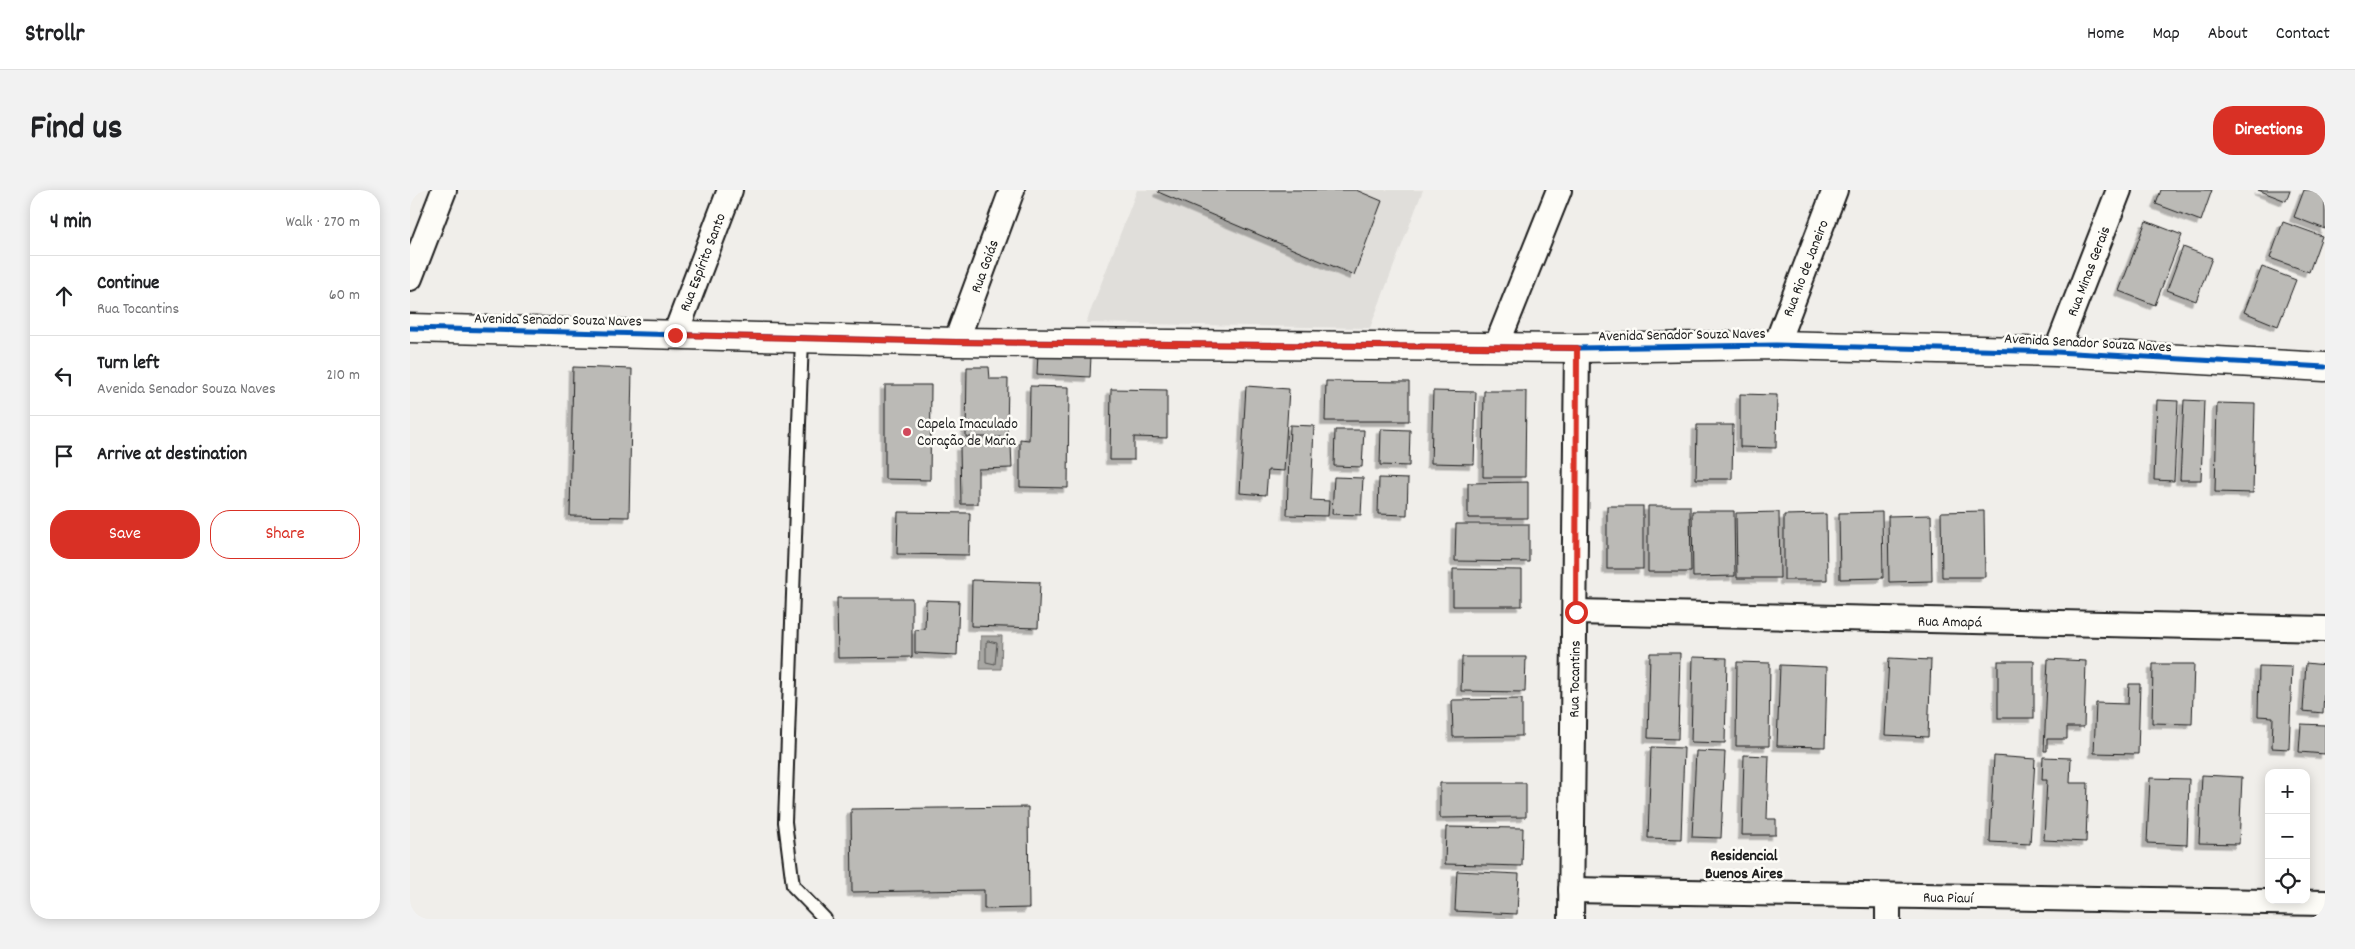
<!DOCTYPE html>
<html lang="en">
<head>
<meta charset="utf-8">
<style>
  body { margin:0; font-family:Dekko,sans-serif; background:#f2f2f2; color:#202124 }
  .controls { position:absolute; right:15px; bottom:15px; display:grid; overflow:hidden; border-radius:10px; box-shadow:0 2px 12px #0003 }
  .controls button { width:45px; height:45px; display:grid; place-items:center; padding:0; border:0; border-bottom:1px solid #e0e0e0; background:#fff; color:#202124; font:25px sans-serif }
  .stop { position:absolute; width:15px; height:15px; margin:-11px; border:4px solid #d93025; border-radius:50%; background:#fff }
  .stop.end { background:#d93025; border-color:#fff; box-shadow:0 1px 5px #0008 }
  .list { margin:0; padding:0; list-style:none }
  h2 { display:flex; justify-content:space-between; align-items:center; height:65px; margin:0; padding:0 20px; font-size:21px }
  h2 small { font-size:16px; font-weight:400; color:#757577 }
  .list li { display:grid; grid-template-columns:32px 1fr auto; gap:15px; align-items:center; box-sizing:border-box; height:80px; padding:0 20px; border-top:1px solid #e0e0e0 }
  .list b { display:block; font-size:19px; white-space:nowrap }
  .list p { margin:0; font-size:16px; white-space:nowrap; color:#757577 }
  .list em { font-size:16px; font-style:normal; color:#757577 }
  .actions { display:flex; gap:10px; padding:15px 20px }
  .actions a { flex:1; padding:11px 0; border:1px solid #d93025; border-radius:20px; text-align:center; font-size:18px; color:#d93025 }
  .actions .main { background:#d93025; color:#fff }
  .icon { flex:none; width:28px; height:28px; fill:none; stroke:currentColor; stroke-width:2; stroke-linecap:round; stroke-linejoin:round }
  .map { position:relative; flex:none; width:1915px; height:729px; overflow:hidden; border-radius:20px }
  header { display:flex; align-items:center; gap:30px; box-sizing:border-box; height:70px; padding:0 25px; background:#fff; border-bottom:1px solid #e0e0e0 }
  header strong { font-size:24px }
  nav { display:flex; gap:28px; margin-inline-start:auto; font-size:18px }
  .intro { display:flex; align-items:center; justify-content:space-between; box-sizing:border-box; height:120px; padding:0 30px }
  h1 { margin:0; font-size:35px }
  .button { padding:12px 22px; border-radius:20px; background:#d93025; color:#fff; font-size:18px; font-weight:700 }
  main { display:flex; gap:30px; padding:0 30px }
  aside { flex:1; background:#fff; border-radius:20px; box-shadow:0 2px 12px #0003 }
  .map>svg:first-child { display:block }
</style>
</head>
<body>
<header>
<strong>Strollr</strong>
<nav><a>Home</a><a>Map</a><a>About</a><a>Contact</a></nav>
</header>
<div class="intro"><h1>Find us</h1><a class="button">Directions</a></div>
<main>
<aside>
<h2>4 min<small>Walk · 270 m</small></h2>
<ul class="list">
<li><svg class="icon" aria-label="ahead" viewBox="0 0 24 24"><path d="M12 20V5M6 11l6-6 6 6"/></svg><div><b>Continue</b><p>Rua Tocantins</p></div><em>60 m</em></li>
<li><svg class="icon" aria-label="left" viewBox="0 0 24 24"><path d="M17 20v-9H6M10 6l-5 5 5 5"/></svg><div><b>Turn left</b><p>Avenida Senador Souza Naves</p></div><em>210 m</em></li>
<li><svg class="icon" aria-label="arrive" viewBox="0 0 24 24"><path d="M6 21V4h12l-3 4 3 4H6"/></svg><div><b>Arrive at destination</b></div></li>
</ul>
<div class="actions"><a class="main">Save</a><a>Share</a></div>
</aside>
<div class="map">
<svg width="1915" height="729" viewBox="0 0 1915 729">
  <defs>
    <filter id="shadow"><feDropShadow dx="-4.5" dy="4.5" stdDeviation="0" flood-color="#0004"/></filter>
  </defs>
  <rect width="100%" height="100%" fill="#f0eeea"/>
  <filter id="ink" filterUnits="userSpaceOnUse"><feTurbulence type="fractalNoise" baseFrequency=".02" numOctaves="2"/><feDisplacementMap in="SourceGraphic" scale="10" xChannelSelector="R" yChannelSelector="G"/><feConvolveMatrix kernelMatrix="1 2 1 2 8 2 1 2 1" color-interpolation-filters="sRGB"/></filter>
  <g filter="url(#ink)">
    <path fill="#e0deda" d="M727 0H1013L960 138 676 133Z"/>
    <path fill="#a8a7a3" stroke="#706f6d" d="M571 446H592L591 479H570Z"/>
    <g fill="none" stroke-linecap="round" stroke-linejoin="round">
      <path stroke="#545452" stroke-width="1" d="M578 451 587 453 585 474 576 472V454Z"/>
    </g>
    <g fill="#bbbab6" stroke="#1c1c1c" filter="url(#shadow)">
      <path d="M749 0H946L972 11 944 85 748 2Z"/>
      <path d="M1751 0H1802L1791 31 1746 14Z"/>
      <path d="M1848 0H1880L1876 11Z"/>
      <path d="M1894 0H1915V39L1884 27Z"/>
      <path d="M1736 31 1772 45 1745 115 1709 101Z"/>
      <path d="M1873 32 1912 46 1899 82 1860 68Z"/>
      <path d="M1773 57 1802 68 1786 111 1757 100Z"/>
      <path d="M1852 77 1886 90 1868 136 1834 122Z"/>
      <path d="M628 163 681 165 680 187 627 184Z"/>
      <path d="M163 177 222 179 219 327 160 326Z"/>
      <path d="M557 177H579L580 189H598L597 247H556Z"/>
      <path d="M916 191 999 192V231H915Z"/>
      <path d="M475 195H521L520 290 475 289Z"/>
      <path d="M620 196 659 197 658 298 610 297V249L619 250Z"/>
      <path d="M836 196 879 199 874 281 858 280 856 305 830 303Z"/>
      <path d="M701 199 757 200V248L724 247V270H700Z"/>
      <path d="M1023 201 1066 202 1064 274 1021 273Z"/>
      <path d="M1074 201H1116L1115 287H1073Z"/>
      <path d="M1330 204 1367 205 1366 258 1330 257Z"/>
      <path d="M1747 210 1768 211 1764 291 1744 290Z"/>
      <path d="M1774 210 1794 211 1791 290H1770Z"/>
      <path d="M1807 213 1845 214 1843 303 1805 302Z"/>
      <path d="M880 235 904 236 901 310 919 311 918 326 877 325Z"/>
      <path d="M1287 235H1323L1322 289H1286Z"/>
      <path d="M971 239 1000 240 999 276 970 275Z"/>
      <path d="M925 240H954L952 277 924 276Z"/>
      <path d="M601 255 602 278 568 279V314H551L550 256Z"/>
      <path d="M924 287 953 288 951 325 922 324Z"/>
      <path d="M969 288 998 289 997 325 968 324Z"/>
      <path d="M1118 292V328H1058V293Z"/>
      <rect x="1197" y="316" width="36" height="63"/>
      <path d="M1238 316H1280L1281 382H1238Z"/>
      <path d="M1282 321H1324L1325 386 1283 387Z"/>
      <path d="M1574 321 1575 387H1532L1531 322Z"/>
      <path d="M488 322 560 323 559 365 487 364Z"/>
      <path d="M1369 322 1370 388H1327L1326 323Z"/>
      <path d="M1472 322 1473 388 1430 389 1429 323Z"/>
      <path d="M1416 324 1417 390H1374V325Z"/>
      <path d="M1521 325 1522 391 1479 392 1478 326Z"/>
      <path d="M1046 334H1119V372L1045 371Z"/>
      <path d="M1043 379 1112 380V416H1043Z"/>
      <path d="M562 390 630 392 628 438 561 436Z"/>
      <path d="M427 408H502V467L428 468Z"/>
      <path d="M516 410 549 411 547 465 505 463V440L515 439Z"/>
      <path d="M1240 463H1270L1268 549 1238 548Z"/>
      <path d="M1052 467H1116L1115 502 1051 501Z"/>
      <path d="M1283 467 1317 468 1315 553 1281 552Z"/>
      <path d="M1479 468 1521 470 1518 547 1475 545Z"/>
      <path d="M1638 469 1676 471 1674 537H1657V549H1637V561H1634Z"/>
      <rect x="1588" y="471" width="36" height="57"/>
      <path d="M1327 472 1360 473 1359 556H1326Z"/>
      <path d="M1896 473 1915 475 1913 523 1893 521Z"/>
      <path d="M1743 474H1784L1782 534 1742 533Z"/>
      <path d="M1370 475 1417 477 1415 557 1367 556Z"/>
      <path d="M1849 476 1882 477 1879 559 1862 558 1863 527 1848 526Z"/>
      <path d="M1719 494H1730L1728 564 1684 563 1686 513 1718 514Z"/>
      <path d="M1112 509V546L1043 547 1042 510Z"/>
      <path d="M1891 534 1915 535V564L1889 562Z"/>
      <path d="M1241 557 1274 558 1271 649 1238 648Z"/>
      <path d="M1286 561 1315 562 1311 648 1282 647Z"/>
      <path d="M1334 565 1359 566 1357 629H1366V645H1332Z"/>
      <path d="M1584 566 1625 569 1620 654 1580 652Z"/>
      <path d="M1633 567 1661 568 1660 593H1678L1676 652 1634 650 1637 590H1632Z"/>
      <path d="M1792 585 1832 587 1829 654 1789 653Z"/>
      <path d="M1740 588 1779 589 1777 655 1737 653Z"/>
      <path d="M1030 593H1116V627L1030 628Z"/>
      <path d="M618 617 619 718 574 719V700L442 702 441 619Z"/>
      <path d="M1036 637 1113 638 1112 676 1035 674Z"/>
      <path d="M1047 681 1109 684 1107 724 1045 721Z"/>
    </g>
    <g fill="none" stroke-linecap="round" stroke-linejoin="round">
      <g stroke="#1c1c1c" stroke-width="16">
        <path id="service" d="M392 148 375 632 383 696 415 729"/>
      </g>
      <g stroke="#1c1c1c" stroke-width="28">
        <g id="minor">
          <path d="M0 88 34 0"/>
          <path d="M265 145 320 0"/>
          <path d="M546 152 602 0"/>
          <path d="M1366 155 1425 0"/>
          <path d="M1086 157 1149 0"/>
          <path d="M1646 162 1709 0"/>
          <path d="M1165 422 1915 439"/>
          <path d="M1161 700 1915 713"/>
          <path d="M1161 729 1167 158"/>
          <path d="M1478 729V706"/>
        </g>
      </g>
      <g stroke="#1c1c1c" stroke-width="31">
        <path id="tertiary" d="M0 138 546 152 1167 158 1366 155 1646 162 1915 177"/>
      </g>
      <use href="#service" stroke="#fdfcf7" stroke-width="12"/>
      <use href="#minor" stroke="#fdfcf7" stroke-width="24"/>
      <use href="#tertiary" stroke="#fdfcf7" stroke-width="28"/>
      <g stroke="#fdfcf7" stroke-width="8">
        <path id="cycleway" d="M0 138 546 152 1167 158 1366 155 1646 162 1915 177"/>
      </g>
      <use href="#cycleway" stroke="#0057b8" stroke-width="5"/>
    </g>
  </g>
  <g fill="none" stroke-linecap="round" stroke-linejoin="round" filter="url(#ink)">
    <path stroke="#d93025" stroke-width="6" d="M265 145 546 152 1167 158 1166 422"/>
  </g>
  <circle fill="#d1495b" stroke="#fdfcf7" stroke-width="2" cx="497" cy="242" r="5"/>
  <g text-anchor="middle" stroke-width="5" stroke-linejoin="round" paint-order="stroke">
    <g font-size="15" fill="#1c1c1c" stroke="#fdfcf7">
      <text transform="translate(292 72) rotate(-69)" y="5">Rua Espírito Santo</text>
      <text transform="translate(574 76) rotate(-70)" y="5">Rua Goiás</text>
      <text transform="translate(1395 78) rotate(-69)" y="5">Rua Rio de Janeiro</text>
      <text transform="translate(1678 81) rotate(-69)" y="5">Rua Minas Gerais</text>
      <text transform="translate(148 129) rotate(1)" y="5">Avenida Senador Souza Naves</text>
      <text transform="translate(1272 144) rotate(-1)" y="5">Avenida Senador Souza Naves</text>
      <text transform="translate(1678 152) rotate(3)" y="5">Avenida Senador Souza Naves</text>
      <text transform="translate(1540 431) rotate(1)" y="5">Rua Amapá</text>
      <text transform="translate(1164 489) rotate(-89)" y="5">Rua Tocantins</text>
      <text transform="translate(1538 707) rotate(1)" y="5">Rua Piauí</text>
    </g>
    <g font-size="15" fill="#1c1c1c" stroke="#fdfcf7" text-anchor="start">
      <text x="507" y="238">Capela Imaculado<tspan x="507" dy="17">Coração de Maria</tspan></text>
    </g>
    <g font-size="16" font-weight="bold" fill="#1c1c1c" stroke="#fdfcf7">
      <text x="1334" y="670">Residencial<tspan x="1334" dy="18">Buenos Aires</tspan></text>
    </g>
  </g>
</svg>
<div class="controls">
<button>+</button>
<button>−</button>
<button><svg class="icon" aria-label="locate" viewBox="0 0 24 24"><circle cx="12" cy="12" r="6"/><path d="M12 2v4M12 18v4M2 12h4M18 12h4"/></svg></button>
</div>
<div class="stop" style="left:1166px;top:422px"></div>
<div class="stop end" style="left:265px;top:145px"></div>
</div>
</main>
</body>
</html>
